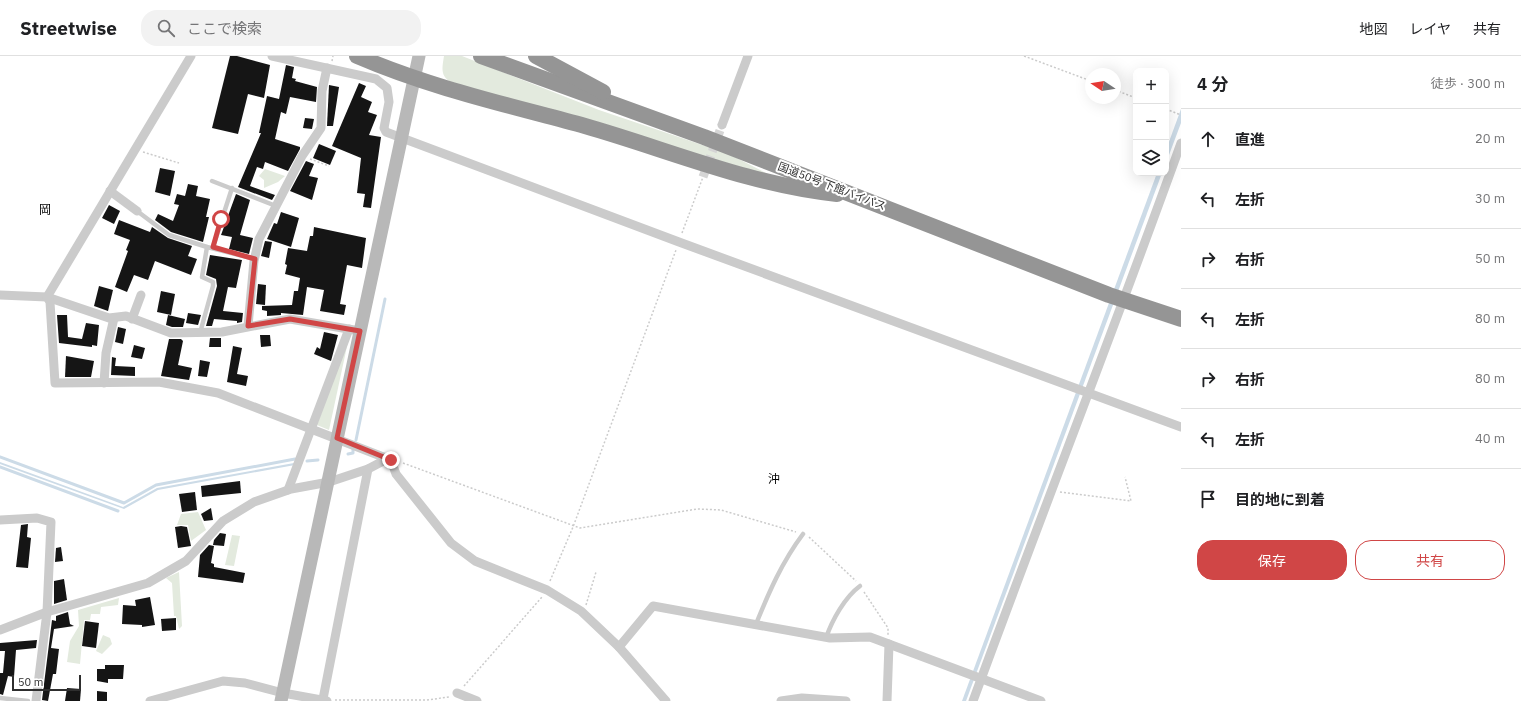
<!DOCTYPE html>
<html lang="ja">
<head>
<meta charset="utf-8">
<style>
  body { margin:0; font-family:"IBM Plex Sans","Noto Sans JP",sans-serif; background:#f2f2f2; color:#202124 }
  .controls { position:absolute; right:12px; top:12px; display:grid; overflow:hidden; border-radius:8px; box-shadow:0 4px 16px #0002 }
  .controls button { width:36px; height:36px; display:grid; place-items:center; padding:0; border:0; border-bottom:1px solid #e0e0e0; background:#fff; color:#202124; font:20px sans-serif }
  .compass { position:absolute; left:1085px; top:12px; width:36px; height:36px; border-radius:50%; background:#fff; box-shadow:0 4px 16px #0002; rotate:282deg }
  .scale { position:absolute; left:12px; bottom:10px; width:69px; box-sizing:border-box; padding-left:4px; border:2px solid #2e2e2e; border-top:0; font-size:11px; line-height:14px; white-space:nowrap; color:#2e2e2e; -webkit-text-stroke:3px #fff; paint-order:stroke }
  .stop { position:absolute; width:12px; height:12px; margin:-9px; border:3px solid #d04646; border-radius:50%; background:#fff }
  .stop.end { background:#d04646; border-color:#fff; box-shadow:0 1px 4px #0008 }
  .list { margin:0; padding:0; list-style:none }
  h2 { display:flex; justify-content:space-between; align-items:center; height:52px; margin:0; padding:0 16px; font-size:17px }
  h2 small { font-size:13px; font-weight:400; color:#757577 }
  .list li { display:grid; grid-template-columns:26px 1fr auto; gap:12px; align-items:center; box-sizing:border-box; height:60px; padding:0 16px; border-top:1px solid #e0e0e0 }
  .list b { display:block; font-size:15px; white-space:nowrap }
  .list em { font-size:13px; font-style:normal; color:#757577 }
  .actions { display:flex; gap:8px; padding:12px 16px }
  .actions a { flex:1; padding:9px 0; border:1px solid #d04646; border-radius:16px; text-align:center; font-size:14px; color:#d04646 }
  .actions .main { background:#d04646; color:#fff }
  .icon { flex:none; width:22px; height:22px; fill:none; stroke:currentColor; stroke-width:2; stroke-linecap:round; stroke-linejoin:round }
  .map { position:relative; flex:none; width:1181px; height:645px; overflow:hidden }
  header { display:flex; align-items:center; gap:24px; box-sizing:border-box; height:56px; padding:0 20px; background:#fff; border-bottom:1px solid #e0e0e0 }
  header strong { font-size:19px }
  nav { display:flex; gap:22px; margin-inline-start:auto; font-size:14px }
  .search { width:280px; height:36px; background:#f2f2f2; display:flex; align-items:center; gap:10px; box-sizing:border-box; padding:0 14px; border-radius:16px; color:#757577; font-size:15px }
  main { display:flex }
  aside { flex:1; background:#fff }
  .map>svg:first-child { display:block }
</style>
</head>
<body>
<header>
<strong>Streetwise</strong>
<div class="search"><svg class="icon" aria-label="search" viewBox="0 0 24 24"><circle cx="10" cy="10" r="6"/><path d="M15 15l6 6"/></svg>ここで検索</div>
<nav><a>地図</a><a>レイヤ</a><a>共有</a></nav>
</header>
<main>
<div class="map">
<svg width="1181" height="645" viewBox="0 0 1181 645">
  <rect width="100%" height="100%" fill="#fff"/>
  <g fill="#e3eade">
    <path d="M444 0H462L599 54 729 98 772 120 452 27C440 20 442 13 444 0Z"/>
    <path d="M265 113 285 120 278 126 264 132V124L259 120Z"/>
    <path d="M349 281 329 374 317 369Z"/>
    <path d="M198 456 206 474 191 485 188 469H177L181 458Z"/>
    <path d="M232 479 240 480 234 510 225 509Z"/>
    <path d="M179 516 182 570 179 573 176 560H174L172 527 166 522Z"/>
    <path d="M119 542 118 549 101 551 100 558H91L90 564H84L80 608 67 606 70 585 79 570 78 554Z"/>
    <path d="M103 579 110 582 112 588 102 598 96 595Z"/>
  </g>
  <g fill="#ccdbe7">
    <path d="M1181 53V67L1166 107V94Z"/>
    <path d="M1157 117H1162L966 645H962Z"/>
    <path d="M0 406 123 451 157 432 294 407 295 409 158 434 124 453 0 408Z"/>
  </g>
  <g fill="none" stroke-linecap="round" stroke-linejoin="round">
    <g stroke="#ccdbe7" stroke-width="3">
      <path d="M356 384 385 243"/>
      <path d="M348 398 353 397V393"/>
      <path d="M0 401 124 447 156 429 295 403"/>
      <path d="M307 405 318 404"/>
      <path d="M0 411 118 455"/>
    </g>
  </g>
  <g fill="#151515">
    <path d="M230 0H237L270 9 264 42 248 38 238 78 212 72Z"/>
    <path d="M286 9 294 11 292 22 296 23 295 25 317 31 316 46 290 41 286 58 281 56 275 83 300 91V93L288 115 265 106 263 113 257 111 250 130 275 139 272 144 238 131 261 77H259L267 40 279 43Z"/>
    <path d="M359 27 366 30 361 41 372 46 368 56 377 59 369 79 381 81 371 152 363 151 365 138 357 137 361 102 332 90Z"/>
    <path d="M329 29 339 31 333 70H327Z"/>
    <path d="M305 62 314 63 312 73 303 72Z"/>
    <path d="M319 88 336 95 330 109 313 102Z"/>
    <path d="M306 105 314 108 309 120 318 122 312 144 290 135Z"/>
    <path d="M160 112 175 115 170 140 155 136Z"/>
    <path d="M188 128 198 130 196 140 210 143 206 161H209L203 186 171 176 155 164 158 158 173 165 179 149 174 148 177 138 185 140Z"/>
    <path d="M236 138 250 144 240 179 253 182 249 198 229 193 232 181 221 179Z"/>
    <path d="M109 149 120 155 114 168 102 162Z"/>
    <path d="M281 156 299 162 291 191 267 183 274 167 277 168Z"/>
    <path d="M119 164 150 176 152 171 168 182 192 190 188 200 197 203 191 219 155 205 148 224 134 219 127 236 115 231 128 195 126 194 130 184 114 178Z"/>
    <path d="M314 171 366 182 362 212 347 209 340 248 346 249 344 259 320 255 324 234 307 231 303 259 281 257V259L267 260V255L262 254V250L292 249 294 235H298L300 222 285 218 287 209 285 208 288 192 307 195 310 180H313Z"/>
    <path d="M265 185 272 186 269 202 261 200Z"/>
    <path d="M210 199 242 204 236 232 228 231 223 255 243 257 242 266 237 267V265L214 263 212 270H206L217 230 216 223 206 219Z"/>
    <path d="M258 228 266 229 265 249 256 248Z"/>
    <path d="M99 230 113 234 108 255 94 250Z"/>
    <path d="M161 235 175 238 171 259 157 256Z"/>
    <path d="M188 257 201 259 198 269 186 267Z"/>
    <path d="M57 259H67L68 281 82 283 86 267 99 269 97 290 92 289V291L59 287Z"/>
    <path d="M168 259 185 263 183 271H172L166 269Z"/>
    <path d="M118 271 126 273 123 288 115 286Z"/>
    <path d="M324 276 338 279 331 305 314 298 317 291 320 293Z"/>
    <path d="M260 279H270L271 290 261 291Z"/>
    <path d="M210 282H221V291H209Z"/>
    <path d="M169 283H181L183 285 178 309 192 312 189 324 161 320Z"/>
    <path d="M134 289 145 292 142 303 131 301Z"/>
    <path d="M233 290 242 292 237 318 248 320 246 330 227 326Z"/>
    <path d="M66 300 94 305 91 321H65Z"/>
    <path d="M112 301 116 302 115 310 135 311V320L111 319Z"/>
    <path d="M200 304 210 306 207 321 198 320Z"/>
    <path d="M240 425 241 437 202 441 201 430Z"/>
    <path d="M195 436 197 454 182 456 179 438Z"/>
    <path d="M211 452 213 464 204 465 201 458Z"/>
    <path d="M28 468 27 481 31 482 28 512 16 511 21 469Z"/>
    <path d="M181 470 187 471 191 490 178 492 175 471Z"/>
    <path d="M220 477 226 478 224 490 213 489 214 484Z"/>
    <path d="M209 489 214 490 211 507 214 508V511L245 517 243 527 198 521 200 499Z"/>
    <path d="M61 491 63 505 55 506 56 492Z"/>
    <path d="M64 523 67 544 54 548V525Z"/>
    <path d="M150 541 155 569 142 571V569L122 568 123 549 136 550 135 544Z"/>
    <path d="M68 556 70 568 74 570 54 573 51 592 59 593 56 618H53L48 645 42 644 52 564 56 565V560Z"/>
    <path d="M176 562V574L162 575 161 563Z"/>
    <path d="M85 565 99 567 96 592 82 590Z"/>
    <path d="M37 584 36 592 16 594 14 621 8 620 3 639 0 638V617H3L5 595H0V587Z"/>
    <path d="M105 609H124L123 623H108V627L97 625V613H105Z"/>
    <path d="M67 632 81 633 80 645H65Z"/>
    <path d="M97 635 107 636V645H97Z"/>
  </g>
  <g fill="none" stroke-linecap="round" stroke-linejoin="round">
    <path stroke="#d5d5d5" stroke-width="9" stroke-dasharray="9 4.5" stroke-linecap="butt" d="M703 121 722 69"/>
    <g stroke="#cbcbcb" stroke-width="1.5" stroke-dasharray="2 2" stroke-linecap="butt">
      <path d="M1024 0 1091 25"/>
      <path d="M332 5 333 0"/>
      <path d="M1115 34 1136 42"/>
      <path d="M1166 53 1181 59"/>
      <path d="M143 96 179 107"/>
      <path d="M310 103 329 110"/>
      <path d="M682 177 703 121"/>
      <path d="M403 407 580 472 697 453 721 454 796 476"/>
      <path d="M1060 436 1131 445 1125 421"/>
      <path d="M809 481 856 525"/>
      <path d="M550 525 573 471 676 194"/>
      <path d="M864 536 888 572V579"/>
      <path d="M586 549 596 516"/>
      <path d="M464 630 542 541"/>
      <path d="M335 644H427L449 641"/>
    </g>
    <g stroke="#cbcbcb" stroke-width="4.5">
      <path d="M212 125 276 150"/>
      <path d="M137 155 169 179 207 191 255 203"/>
      <path d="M213 191 232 132"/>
      <path d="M200 277 213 230V226L202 221 207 191"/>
      <path d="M756 568C769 536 782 506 803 478"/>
      <path d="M826 582C832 564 845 541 860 530"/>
      <path d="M0 642 28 645"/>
    </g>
    <g stroke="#cbcbcb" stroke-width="9">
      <path d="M272 0 376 23 387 32 389 46 384 72 386 76 679 186 1181 371"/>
      <path d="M722 69 748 0"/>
      <path d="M110 135 137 155"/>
      <path d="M0 239 47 241 109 262 126 260 171 277 222 276 290 263 360 275"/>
      <path d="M47 241 50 246 55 327 159 326 218 337 391 404 396 418 451 487 475 505 547 534 581 555 619 591 666 645"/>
      <path d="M47 241 191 0"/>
      <path d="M132 263 141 239"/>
      <path d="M248 270 254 205 259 183 302 100 321 72 322 35 327 12"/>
      <path d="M104 327 106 297 114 262"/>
      <path d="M288 434 349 273"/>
      <path d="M0 464 37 462 51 466 47 556 36 645"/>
      <path d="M0 574 47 556 148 527 186 505 223 465 254 446 291 433 329 426 368 413 387 403"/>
      <path d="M619 591 653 550 830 582 870 581 1041 645"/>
      <path d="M457 637 477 645"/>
      <path d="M323 643 368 413"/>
      <path d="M150 645 223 625 245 627 283 637 327 645"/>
      <path d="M781 645 802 642 846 645"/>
      <path d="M887 645 889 588"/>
      <path d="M973 645C1041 459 1114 274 1181 87"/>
    </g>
    <path stroke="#b8b8b8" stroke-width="13" d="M281 645 419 0"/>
    <g stroke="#959595" stroke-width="16">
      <path d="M357 0C431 32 508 49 585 70 669 94 750 129 837 138"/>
      <path d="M481 0 704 81 1109 239 1181 263"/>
      <path d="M536 0 603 36"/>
    </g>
  </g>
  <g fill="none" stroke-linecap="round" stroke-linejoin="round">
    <path stroke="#d04646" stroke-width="5" d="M221 163 213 191 255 203 248 270 290 263 360 275 337 382 391 404"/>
  </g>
  <g text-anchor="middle" stroke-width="4" stroke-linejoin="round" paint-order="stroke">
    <g font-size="11" fill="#2e2e2e" stroke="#fff">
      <text transform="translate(832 130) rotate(21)" y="4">国道50号 下館バイパス</text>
    </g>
    <g font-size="12" fill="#000" stroke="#fff">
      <text x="45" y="158">岡</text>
      <text x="774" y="427">沖</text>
    </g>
  </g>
</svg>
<div class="controls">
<button>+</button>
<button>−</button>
<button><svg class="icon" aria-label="layers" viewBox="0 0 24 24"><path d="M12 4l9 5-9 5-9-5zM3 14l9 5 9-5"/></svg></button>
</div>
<svg class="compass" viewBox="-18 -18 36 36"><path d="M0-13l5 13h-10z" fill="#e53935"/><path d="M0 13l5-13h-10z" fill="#757577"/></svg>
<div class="scale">50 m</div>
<div class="stop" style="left:221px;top:163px"></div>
<div class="stop end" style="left:391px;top:404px"></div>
</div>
<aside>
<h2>4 分<small>徒歩 · 300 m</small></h2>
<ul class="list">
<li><svg class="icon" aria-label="ahead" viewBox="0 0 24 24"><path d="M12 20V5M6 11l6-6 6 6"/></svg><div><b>直進</b></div><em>20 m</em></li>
<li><svg class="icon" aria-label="left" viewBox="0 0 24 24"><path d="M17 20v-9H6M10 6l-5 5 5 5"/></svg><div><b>左折</b></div><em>30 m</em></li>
<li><svg class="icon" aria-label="right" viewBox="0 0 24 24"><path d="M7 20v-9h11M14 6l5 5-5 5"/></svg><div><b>右折</b></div><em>50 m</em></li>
<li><svg class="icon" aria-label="left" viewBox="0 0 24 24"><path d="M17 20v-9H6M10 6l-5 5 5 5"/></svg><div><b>左折</b></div><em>80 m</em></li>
<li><svg class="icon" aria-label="right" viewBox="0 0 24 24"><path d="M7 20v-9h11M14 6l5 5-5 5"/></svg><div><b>右折</b></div><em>80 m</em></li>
<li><svg class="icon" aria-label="left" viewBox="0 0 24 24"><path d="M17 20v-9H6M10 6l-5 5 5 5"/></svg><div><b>左折</b></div><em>40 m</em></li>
<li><svg class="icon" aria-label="arrive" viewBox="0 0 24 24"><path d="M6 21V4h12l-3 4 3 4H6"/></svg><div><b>目的地に到着</b></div></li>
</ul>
<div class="actions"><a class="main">保存</a><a>共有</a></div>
</aside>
</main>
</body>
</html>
